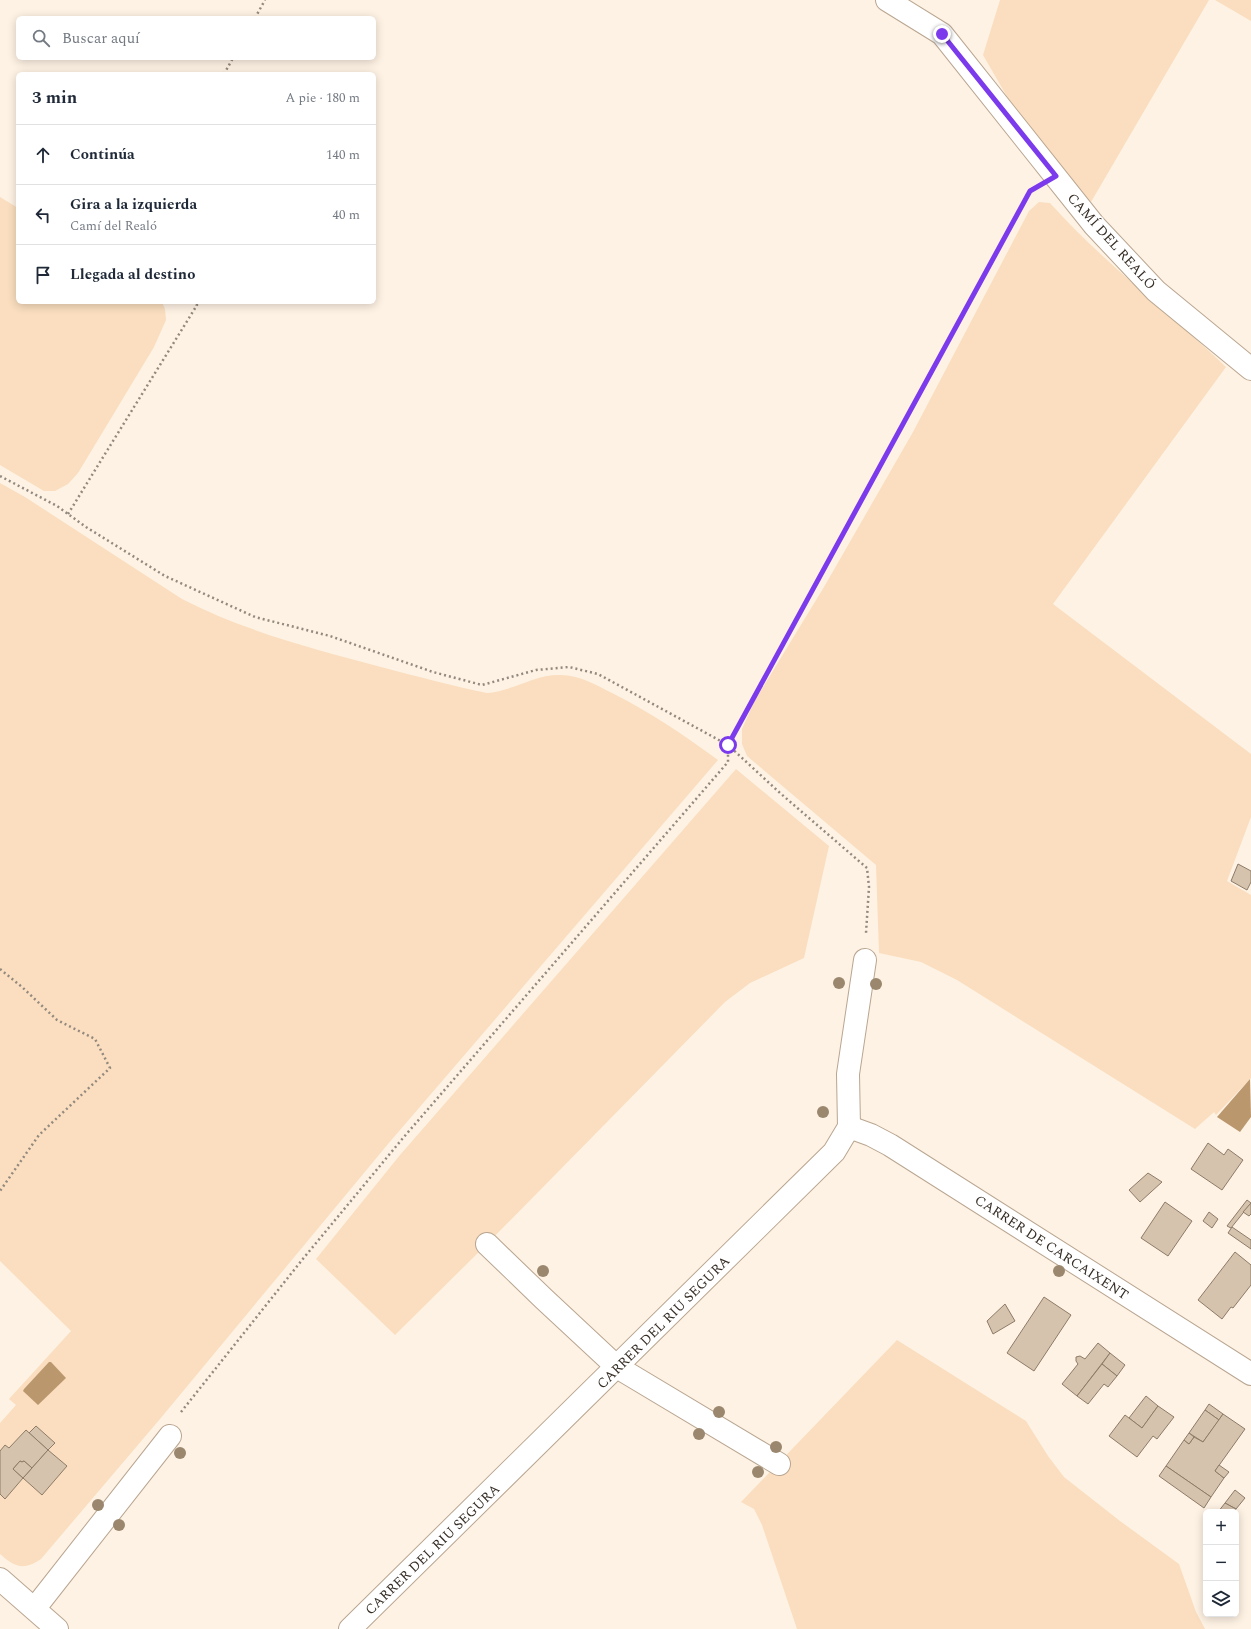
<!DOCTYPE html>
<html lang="es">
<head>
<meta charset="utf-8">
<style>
  body { margin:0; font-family:Spectral,serif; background:#f6f6f7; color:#1f2937 }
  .controls { position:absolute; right:12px; bottom:12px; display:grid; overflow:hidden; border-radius:6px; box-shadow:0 2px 10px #0003 }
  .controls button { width:36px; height:36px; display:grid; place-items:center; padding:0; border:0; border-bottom:1px solid #e0e1e3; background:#fff; color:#1f2937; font:20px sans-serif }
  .stop { position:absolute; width:12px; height:12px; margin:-9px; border:3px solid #7c3aed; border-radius:50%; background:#fff }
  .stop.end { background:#7c3aed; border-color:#fff; box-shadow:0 1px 4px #0008 }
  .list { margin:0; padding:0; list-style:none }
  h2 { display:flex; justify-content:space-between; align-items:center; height:52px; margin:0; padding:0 16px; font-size:17px }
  h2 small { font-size:13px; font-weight:400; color:#747a83 }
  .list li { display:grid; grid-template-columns:26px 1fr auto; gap:12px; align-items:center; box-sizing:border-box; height:60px; padding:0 16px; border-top:1px solid #e0e1e3 }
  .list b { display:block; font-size:15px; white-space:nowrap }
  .list p { margin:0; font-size:13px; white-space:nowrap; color:#747a83 }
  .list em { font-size:13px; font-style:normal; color:#747a83 }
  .icon { flex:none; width:22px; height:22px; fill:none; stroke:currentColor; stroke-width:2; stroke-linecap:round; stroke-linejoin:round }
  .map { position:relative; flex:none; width:1251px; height:1629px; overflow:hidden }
  .search { position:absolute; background:#fff; box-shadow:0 2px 10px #0003; left:16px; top:16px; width:360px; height:44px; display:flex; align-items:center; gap:10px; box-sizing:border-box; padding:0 14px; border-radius:6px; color:#747a83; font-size:15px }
  .panel { position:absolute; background:#fff; box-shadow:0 2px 10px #0003; left:16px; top:72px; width:360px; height:232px; border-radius:6px }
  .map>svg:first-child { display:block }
</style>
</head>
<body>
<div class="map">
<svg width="1251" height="1629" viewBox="0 0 1251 1629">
  <rect width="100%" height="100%" fill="#fef2e4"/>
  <g fill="#fadebf">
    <path d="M1000 0H1209L1091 202 1013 107 983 55Z"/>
    <path d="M1215 0H1251V21Z"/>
    <path d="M0 197 18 208V302H162L165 309 166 320 154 347 78 473 68 484 55 491H44L0 465Z"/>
    <path d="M1039 202 1050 203C1104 263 1168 311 1226 367L1053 604 1251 754V817L1227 881 1251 895V1078L1216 1115 1214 1112 1195 1129 957 980 921 962 879 953 876 865 747 756 742 744V729L754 702 824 587 913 432 1029 211Z"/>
    <path d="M0 483 25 497 182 599C244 631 314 649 381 667 416 676 452 686 487 693 513 691 535 674 561 675 579 675 596 685 612 693 650 712 684 735 718 760L388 1144 160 1419 41 1559C23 1571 15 1567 0 1554V1423L16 1405 9 1399 71 1331 0 1261Z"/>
    <path d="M736 769 829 846 804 958 750 983 725 1002 487 1244 395 1335 316 1259 400 1155Z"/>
    <path d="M897 1340 1026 1421 1048 1456 1064 1477 1120 1521 1179 1564 1196 1612 1205 1629H797L762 1525 754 1509 741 1502Z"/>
  </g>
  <g fill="#bb976e">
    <path d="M1250 1079 1251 1117 1240 1132 1217 1117Z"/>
    <path d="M49 1362H51L66 1378 38 1405 23 1391 24 1389Z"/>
  </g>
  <g fill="#d6c3ad" stroke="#8d7b67">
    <path d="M1238 864 1251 871V882L1247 890 1231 881Z"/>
    <path d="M1208 1143 1224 1155 1228 1149 1243 1160 1222 1190 1191 1169Z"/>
    <path d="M1148 1173 1162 1182 1140 1202 1129 1190Z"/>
    <path d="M1247 1200 1251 1203 1231 1228 1227 1226Z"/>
    <path d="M1165 1202 1192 1221 1168 1256 1141 1238Z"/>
    <path d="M1251 1203V1214L1249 1216 1243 1212Z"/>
    <path d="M1209 1212 1218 1219 1212 1228 1203 1221Z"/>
    <path d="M1232 1227 1251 1240V1249L1228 1233Z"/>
    <path d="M1235 1252 1251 1265V1285L1233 1308 1231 1307 1222 1319 1198 1300Z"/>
    <path d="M1044 1297 1071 1315 1034 1371 1007 1353Z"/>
    <path d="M1005 1304 1015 1321 993 1334 987 1321Z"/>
    <path d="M1098 1343 1110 1353 1077 1396 1062 1384 1078 1364 1076 1361V1357L1080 1356 1085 1359Z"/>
    <path d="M1110 1353 1125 1365 1117 1376 1102 1364Z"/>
    <path d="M1102 1364 1117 1376 1108 1387 1104 1384 1088 1404 1077 1396Z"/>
    <path d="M1146 1396 1158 1406 1142 1428 1129 1418Z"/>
    <path d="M1209 1404 1223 1414 1219 1420 1205 1410Z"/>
    <path d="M1158 1406 1174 1417 1157 1439 1153 1436 1137 1457 1109 1436 1125 1415 1142 1428Z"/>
    <path d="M1205 1410 1219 1420 1203 1442 1189 1433Z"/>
    <path d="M1223 1414 1245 1429 1215 1471 1224 1478 1211 1497 1166 1466 1184 1440 1189 1444 1194 1437 1203 1442Z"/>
    <path d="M36 1426 55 1443 48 1450 29 1433Z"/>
    <path d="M26 1430 48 1450 32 1468 24 1461 22 1462 20 1461 13 1469 23 1478 5 1499 0 1494V1451L5 1445 9 1448Z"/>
    <path d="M1189 1433 1194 1437 1189 1444 1184 1440Z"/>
    <path d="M48 1450 67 1466 42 1495 23 1478Z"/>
    <path d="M20 1461 22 1462 24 1461 32 1468 23 1478 13 1469Z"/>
    <path d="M1219 1465 1229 1472 1224 1478 1215 1471Z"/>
    <path d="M1166 1466 1211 1497 1204 1508 1159 1476Z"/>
    <path d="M1235 1490 1245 1498 1236 1509 1225 1503Z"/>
    <path d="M1225 1503 1236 1509 1234 1512H1218Z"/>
  </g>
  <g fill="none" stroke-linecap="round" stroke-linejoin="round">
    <g stroke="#b9a691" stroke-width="24">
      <g id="minor">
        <path d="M887 0 942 34 1094 225 1156 291 1251 369"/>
        <path d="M849 1127 871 1135 890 1145 1251 1374"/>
        <path d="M487 1244 544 1299 617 1367 779 1464"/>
        <path d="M0 1579 57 1629"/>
        <path d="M35 1608 170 1436"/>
        <path d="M350 1629 834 1152 849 1127 848 1074 865 960"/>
      </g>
    </g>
    <g stroke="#93897e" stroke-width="2.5" stroke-dasharray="2 3" stroke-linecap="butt">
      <path d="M255 18 265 0"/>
      <path d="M224 74 233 58"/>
      <path d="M0 476 57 506 86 527 165 576 255 617 330 636 433 672 482 685 536 670 569 667 598 674 728 745 780 793 867 868 869 887 866 933"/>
      <path d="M68 514 197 305 193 302"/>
      <path d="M0 969 22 987 57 1020 95 1039 110 1068 39 1135 0 1191"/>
      <path d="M181 1412 302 1260 403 1138 728 762V745L1031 190"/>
    </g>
    <use href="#minor" stroke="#fff" stroke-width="22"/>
  </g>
  <g fill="#9a876e">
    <circle cx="839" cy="983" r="6"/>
    <circle cx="876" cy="984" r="6"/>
    <circle cx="823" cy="1112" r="6"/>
    <circle cx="543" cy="1271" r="6"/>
    <circle cx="1059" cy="1271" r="6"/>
    <circle cx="719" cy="1412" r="6"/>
    <circle cx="699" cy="1434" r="6"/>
    <circle cx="776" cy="1447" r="6"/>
    <circle cx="180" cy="1453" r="6"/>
    <circle cx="758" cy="1472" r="6"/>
    <circle cx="98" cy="1505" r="6"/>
    <circle cx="119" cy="1525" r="6"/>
  </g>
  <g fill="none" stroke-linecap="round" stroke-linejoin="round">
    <path stroke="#7c3aed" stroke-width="5" d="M728 745 1030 191 1056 176 942 34"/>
  </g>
  <g text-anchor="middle" stroke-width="3" stroke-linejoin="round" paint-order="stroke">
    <g font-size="14" fill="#362e26" stroke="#fff">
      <text transform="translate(1112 241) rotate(48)" y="5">CAMÍ DEL REALÓ</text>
      <text transform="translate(1052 1247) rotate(33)" y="5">CARRER DE CARCAIXENT</text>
      <text transform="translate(663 1322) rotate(-45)" y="5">CARRER DEL RIU SEGURA</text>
      <text transform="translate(432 1549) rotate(-44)" y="5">CARRER DEL RIU SEGURA</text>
    </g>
  </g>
</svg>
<div class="controls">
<button>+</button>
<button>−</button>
<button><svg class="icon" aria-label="layers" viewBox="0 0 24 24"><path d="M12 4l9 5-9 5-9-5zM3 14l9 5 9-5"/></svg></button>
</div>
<div class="stop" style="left:728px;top:745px"></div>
<div class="stop end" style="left:942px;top:34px"></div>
<div class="search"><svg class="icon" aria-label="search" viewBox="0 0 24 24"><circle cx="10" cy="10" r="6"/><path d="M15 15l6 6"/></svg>Buscar aquí</div>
<section class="panel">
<h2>3 min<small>A pie · 180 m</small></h2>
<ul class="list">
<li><svg class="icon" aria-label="ahead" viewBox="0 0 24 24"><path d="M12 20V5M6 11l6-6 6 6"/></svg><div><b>Continúa</b></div><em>140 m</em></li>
<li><svg class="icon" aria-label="left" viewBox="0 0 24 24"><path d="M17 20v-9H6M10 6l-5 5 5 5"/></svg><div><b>Gira a la izquierda</b><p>Camí del Realó</p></div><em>40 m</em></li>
<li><svg class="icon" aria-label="arrive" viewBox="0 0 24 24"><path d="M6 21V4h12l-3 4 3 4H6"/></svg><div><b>Llegada al destino</b></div></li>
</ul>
</section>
</div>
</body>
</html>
